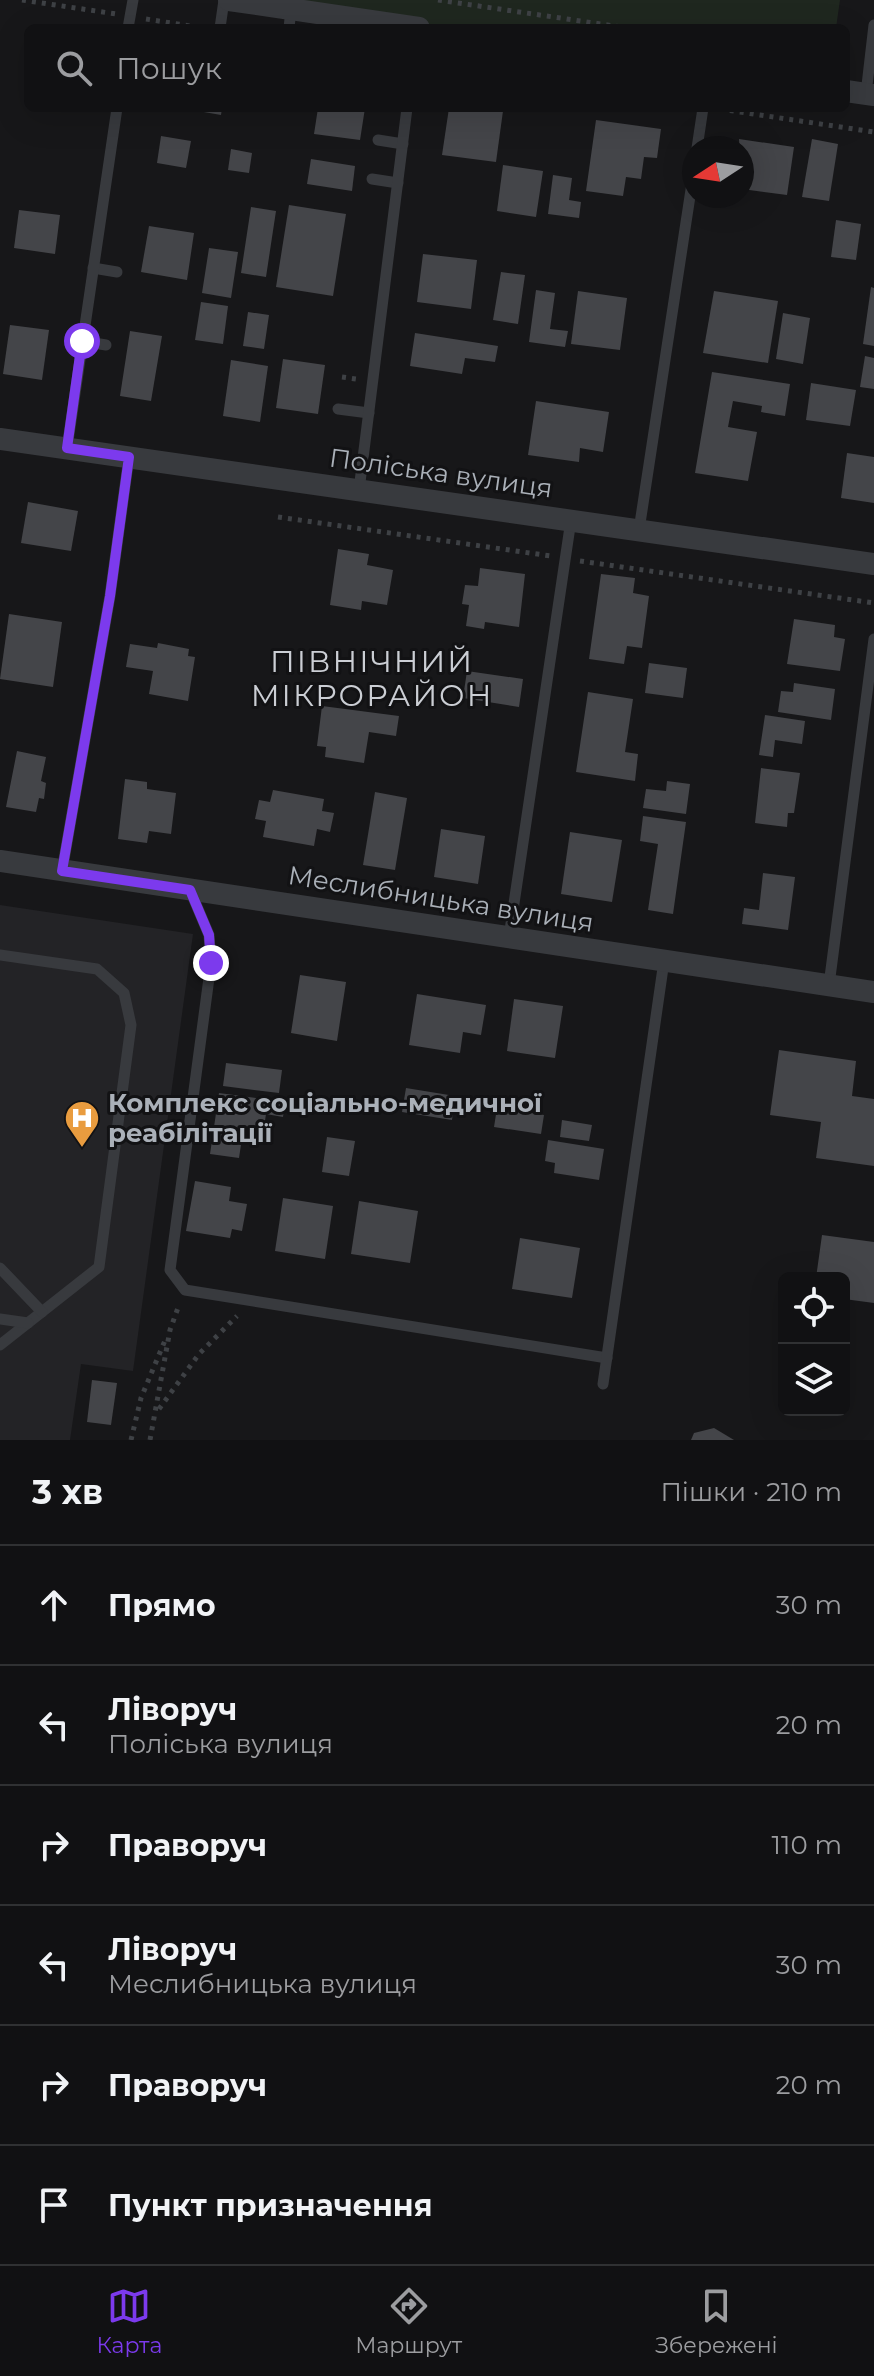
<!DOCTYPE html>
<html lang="uk">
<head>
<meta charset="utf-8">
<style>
  body { margin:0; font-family:Montserrat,sans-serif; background:#1e1f21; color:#f1f3f6 }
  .controls { position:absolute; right:24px; bottom:24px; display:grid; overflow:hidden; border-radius:12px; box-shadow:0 8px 32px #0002 }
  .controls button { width:72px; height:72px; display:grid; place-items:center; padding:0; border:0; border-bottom:2px solid #303133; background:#111113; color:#f1f3f6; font:40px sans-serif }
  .compass { position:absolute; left:682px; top:136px; width:72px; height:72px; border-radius:50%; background:#111113; box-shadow:0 8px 32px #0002; rotate:258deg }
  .stop { position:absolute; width:24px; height:24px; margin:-18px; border:6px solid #7c3aed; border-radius:50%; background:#fff }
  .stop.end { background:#7c3aed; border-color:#fff; box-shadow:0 2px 8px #0008 }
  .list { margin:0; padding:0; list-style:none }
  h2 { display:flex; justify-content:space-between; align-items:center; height:104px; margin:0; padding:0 32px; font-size:34px }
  h2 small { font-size:26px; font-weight:400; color:#9c9da0 }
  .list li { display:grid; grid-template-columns:52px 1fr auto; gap:24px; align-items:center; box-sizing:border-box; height:120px; padding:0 32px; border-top:2px solid #303133 }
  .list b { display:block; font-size:30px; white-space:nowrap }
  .list p { margin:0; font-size:26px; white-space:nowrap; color:#9c9da0 }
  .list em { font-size:26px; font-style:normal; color:#9c9da0 }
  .icon { flex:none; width:44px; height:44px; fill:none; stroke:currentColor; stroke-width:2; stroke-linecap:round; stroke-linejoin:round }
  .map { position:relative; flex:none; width:874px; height:1440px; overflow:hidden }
  .search { position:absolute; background:#111113; box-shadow:0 8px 32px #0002; left:24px; right:24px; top:24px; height:88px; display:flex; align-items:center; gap:20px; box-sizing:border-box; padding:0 28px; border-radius:12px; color:#9c9da0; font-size:30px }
  .sheet { height:824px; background:#111113 }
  nav { display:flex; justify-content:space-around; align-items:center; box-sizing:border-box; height:112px; border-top:2px solid #303133; background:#111113; font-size:22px; color:#9c9da0 }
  nav a { display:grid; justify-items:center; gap:4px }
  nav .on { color:#7c3aed }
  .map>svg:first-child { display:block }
</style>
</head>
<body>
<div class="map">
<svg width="874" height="1440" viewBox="0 0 874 1440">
  <rect width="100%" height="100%" fill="#171719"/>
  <path fill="#232326" d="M0 905 193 934 133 1371 81 1364 70 1440H0Z"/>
  <path fill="#1f271f" d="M229 0H840L836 28H419Z"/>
  <g fill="#444549">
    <path d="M181 108H222L221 115Z"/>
    <path d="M318 108H365L360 140 314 134Z"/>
    <path d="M449 108 503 111 496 162 442 155Z"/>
    <path d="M596 120 661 129 657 158 644 157 641 179 626 177 623 196 586 191Z"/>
    <path d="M161 136 191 141 186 168 157 163Z"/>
    <path d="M739 139 794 147 787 195 742 189Z"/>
    <path d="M812 139 838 144 829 201 802 197Z"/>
    <path d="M231 149 252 153 249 173 228 170Z"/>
    <path d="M311 159 355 166 352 191 307 184Z"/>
    <path d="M503 165 543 171 536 217 497 211Z"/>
    <path d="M553 175 572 178 569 200 581 202 579 218 548 214Z"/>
    <path d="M289 205 346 214 333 296 276 287Z"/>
    <path d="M251 207 276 211 266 277 241 273Z"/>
    <path d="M19 210 60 215 55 254 14 248Z"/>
    <path d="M836 220 861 224 856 260 831 257Z"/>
    <path d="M149 226 194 233 187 280 141 272Z"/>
    <path d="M209 248 238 252 231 298 202 293Z"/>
    <path d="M423 254 477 260 471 309 417 302Z"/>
    <path d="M501 272 525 275 518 324 493 320Z"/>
    <path d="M871 287 874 288V346L863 344Z"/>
    <path d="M536 290 555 293 550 329 568 331 565 347 529 342Z"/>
    <path d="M578 291 627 298 620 350 571 344Z"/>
    <path d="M714 291 778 301 768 363 703 353Z"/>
    <path d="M201 302 228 306 223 344 195 340Z"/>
    <path d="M248 312 269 315 264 349 243 346Z"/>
    <path d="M783 313 810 318 803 364 776 359Z"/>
    <path d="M10 325 49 330 42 380 3 374Z"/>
    <path d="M130 331 162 336 151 401 120 396Z"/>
    <path d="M415 333 498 346 495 362 465 358 462 374 410 366Z"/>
    <path d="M865 356 874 358V389L860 387Z"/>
    <path d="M283 359 325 365 318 414 276 408Z"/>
    <path d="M231 360 268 366 260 422 223 416Z"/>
    <path d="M712 372 790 384 785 416 761 412 762 406 733 401 728 427 757 432 748 481 695 473Z"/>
    <path d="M811 383 856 390 850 426 806 420Z"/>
    <path d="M536 401 609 412 603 452 580 448 579 462 528 455Z"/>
    <path d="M847 453 874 457V503L841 498Z"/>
    <path d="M28 502 78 511 71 551 21 543Z"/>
    <path d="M338 549 369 554 367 565 393 570 387 605 362 601 361 610 330 605Z"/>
    <path d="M480 568 525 574 519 627 485 622 484 629 466 626 469 605 462 604 465 585 478 586Z"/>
    <path d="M601 574 635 578 633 593 649 596 642 648 627 646 624 664 589 659Z"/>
    <path d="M9 614 62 622 53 687 0 679Z"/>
    <path d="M794 619 835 625 834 637 845 639 840 671 787 664Z"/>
    <path d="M158 643 189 649 188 656 195 657 188 701 149 694 153 671 126 667 130 644 157 648Z"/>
    <path d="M649 663 687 668 683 698 645 693Z"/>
    <path d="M467 671 523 679 519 707 463 698Z"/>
    <path d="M794 683 835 689 831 720 778 712 781 691 793 692Z"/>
    <path d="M588 692 633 699 625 752 638 754 635 781 576 772Z"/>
    <path d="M322 706 399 716 396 736 369 732 364 763 325 757 326 747 317 746Z"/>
    <path d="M765 715 805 721 802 744 775 740 773 757 759 755Z"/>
    <path d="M17 751 46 757 41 781 46 783 44 799 39 798 36 812 6 807Z"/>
    <path d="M761 768 800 773 794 813H788L787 827 755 823Z"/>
    <path d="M125 779 147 782V789L176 793 171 834 149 831 147 843 118 839Z"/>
    <path d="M667 781 690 784 686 814 643 808 646 789 666 791Z"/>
    <path d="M273 790 324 799 322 811 334 813 330 832 317 829 314 846 263 837 266 821 255 819 259 800 270 802Z"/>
    <path d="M375 792 407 798 395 870 363 865Z"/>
    <path d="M643 816 686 822 673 914 648 910 658 844 640 841Z"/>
    <path d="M441 829 485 836 478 884 434 877Z"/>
    <path d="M570 832 622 840 612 902 561 894Z"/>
    <path d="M763 873 795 877 788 930 742 924 744 908 759 910Z"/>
    <path d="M300 975 346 982 337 1041 291 1033Z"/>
    <path d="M417 994 486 1005 481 1035 463 1032 460 1053 409 1045Z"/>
    <path d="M514 999 563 1006 555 1058 507 1051Z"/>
    <path d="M779 1050 856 1061 852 1096 874 1099V1166L816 1158 821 1122 770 1115Z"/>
    <path d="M226 1063 282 1070 279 1093 223 1086Z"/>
    <path d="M406 1088 455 1096 452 1120 402 1112Z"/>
    <path d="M219 1093 285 1102 283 1117 266 1114 262 1141 242 1138 239 1158 210 1154Z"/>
    <path d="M497 1108 544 1115 541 1134 494 1127Z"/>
    <path d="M562 1120 592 1125 589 1141 560 1137Z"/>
    <path d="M327 1137 355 1141 349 1176 322 1172Z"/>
    <path d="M548 1140 604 1149 599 1180 554 1173 555 1163 545 1161Z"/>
    <path d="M195 1181 231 1187 229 1201 247 1204 242 1231 232 1229 230 1238 186 1231Z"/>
    <path d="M283 1198 333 1206 325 1259 275 1251Z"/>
    <path d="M359 1201 418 1211 410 1263 351 1254Z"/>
    <path d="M822 1235 874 1242V1303L844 1299V1278H816Z"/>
    <path d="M520 1238 580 1248 572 1298 512 1289Z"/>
    <path d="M92 1380 117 1383 111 1425 87 1422Z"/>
    <path d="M714 1428 734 1440H691L694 1433Z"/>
  </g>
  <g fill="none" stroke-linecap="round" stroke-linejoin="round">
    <g stroke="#3e4145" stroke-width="5" stroke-dasharray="4 6" stroke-linecap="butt">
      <path d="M22 0 116 14"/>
      <path d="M438 0 628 28"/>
      <path d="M146 19 203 28"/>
      <path d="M720 109 874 132"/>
      <path d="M342 377 356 379"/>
      <path d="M278 517 551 556"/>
      <path d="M580 561 874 603"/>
      <path d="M159 1409 199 1354 237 1316"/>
      <path d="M131 1440 141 1398 166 1338"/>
      <path d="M150 1440 170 1330 179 1305"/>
    </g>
    <g stroke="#383a3e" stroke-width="11">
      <path d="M128 28 133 0"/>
      <path d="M220 28 224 0"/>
      <path d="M289 28 291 9"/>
      <path d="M866 94 874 25"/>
      <path d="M378 140 403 144"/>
      <path d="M697 148 703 108"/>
      <path d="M372 179 398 183"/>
      <path d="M93 268 117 272"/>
      <path d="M82 341 106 345"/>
      <path d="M338 409 369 413"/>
      <path d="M67 448 117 108"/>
      <path d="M359 490 407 108"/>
      <path d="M639 530 694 170"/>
      <path d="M62 871 110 596 129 457"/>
      <path d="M190 890 209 935 211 963 170 1270 185 1290 607 1358"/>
      <path d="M509 937 571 520"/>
      <path d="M0 955 97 969 124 993 131 1025 99 1267 0 1345"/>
      <path d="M829 985 874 639"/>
      <path d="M0 1268 42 1312"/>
      <path d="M0 1319 28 1323"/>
      <path d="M603 1384 664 961"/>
    </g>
    <g stroke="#383a3e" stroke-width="22">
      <path d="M229 0 419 28"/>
      <path d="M846 91 874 95"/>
      <path d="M0 439 874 564"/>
      <path d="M0 861 874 992"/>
    </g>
  </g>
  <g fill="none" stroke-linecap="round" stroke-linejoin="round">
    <path stroke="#7c3aed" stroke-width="10" d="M82 341 67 448 129 457 110 596 62 871 190 890 209 935 211 963"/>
  </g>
  <defs>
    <g id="hospital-pin" transform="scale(1.8)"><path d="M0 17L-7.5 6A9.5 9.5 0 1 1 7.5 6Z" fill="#e99c3f" stroke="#121214"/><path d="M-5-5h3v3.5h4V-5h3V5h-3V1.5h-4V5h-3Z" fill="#fff"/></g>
  </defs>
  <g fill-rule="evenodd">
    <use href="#hospital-pin" x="82" y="1118"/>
  </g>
  <g text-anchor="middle" stroke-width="6" stroke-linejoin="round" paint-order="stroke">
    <g font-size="26" fill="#aab0b8" stroke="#121214">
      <text transform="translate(441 473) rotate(8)" y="9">Поліська вулиця</text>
      <text transform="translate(441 899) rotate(9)" y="9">Меслибницька вулиця</text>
    </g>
    <g font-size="26" font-weight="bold" fill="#aab0b8" stroke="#121214" text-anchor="start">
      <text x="108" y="1112">Комплекс соціально-медичної<tspan x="108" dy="30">реабілітації</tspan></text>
    </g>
    <g font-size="30" letter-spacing="2" fill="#cbced4" stroke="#121214">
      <text x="372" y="672">ПІВНІЧНИЙ<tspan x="372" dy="34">МІКРОРАЙОН</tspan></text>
    </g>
  </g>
</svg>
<div class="controls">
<button><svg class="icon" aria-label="locate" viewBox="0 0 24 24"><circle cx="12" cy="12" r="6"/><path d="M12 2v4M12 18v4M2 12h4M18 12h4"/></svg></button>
<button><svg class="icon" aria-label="layers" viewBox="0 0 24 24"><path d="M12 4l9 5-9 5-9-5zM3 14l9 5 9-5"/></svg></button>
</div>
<svg class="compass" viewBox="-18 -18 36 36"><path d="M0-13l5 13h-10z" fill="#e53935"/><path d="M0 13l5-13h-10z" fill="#9c9da0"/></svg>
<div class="stop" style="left:82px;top:341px"></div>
<div class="stop end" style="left:211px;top:963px"></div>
<div class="search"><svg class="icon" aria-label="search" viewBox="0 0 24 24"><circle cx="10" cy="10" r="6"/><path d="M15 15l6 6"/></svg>Пошук</div>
</div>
<section class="sheet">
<h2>3 хв<small>Пішки · 210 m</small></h2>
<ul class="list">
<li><svg class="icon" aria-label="ahead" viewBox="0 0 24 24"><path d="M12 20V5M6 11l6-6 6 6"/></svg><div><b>Прямо</b></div><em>30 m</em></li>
<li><svg class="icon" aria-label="left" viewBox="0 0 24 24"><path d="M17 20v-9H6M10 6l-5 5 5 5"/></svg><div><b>Ліворуч</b><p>Поліська вулиця</p></div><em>20 m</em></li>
<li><svg class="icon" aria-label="right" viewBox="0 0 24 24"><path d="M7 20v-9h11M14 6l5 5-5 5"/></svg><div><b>Праворуч</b></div><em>110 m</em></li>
<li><svg class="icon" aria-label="left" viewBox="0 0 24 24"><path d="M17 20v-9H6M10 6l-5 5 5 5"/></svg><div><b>Ліворуч</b><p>Меслибницька вулиця</p></div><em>30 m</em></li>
<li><svg class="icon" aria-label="right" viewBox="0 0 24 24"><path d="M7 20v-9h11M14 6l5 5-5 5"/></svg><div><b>Праворуч</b></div><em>20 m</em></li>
<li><svg class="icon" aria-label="arrive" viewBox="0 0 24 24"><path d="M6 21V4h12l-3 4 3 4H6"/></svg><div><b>Пункт призначення</b></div></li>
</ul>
</section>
<nav>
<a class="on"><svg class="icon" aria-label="map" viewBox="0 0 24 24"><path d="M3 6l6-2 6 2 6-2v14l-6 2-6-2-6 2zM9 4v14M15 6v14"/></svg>Карта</a>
<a><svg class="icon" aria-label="directions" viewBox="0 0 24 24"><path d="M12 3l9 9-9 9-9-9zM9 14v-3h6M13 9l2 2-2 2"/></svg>Маршрут</a>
<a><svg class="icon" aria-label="saved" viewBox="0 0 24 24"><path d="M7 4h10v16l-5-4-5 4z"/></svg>Збережені</a>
</nav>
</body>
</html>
